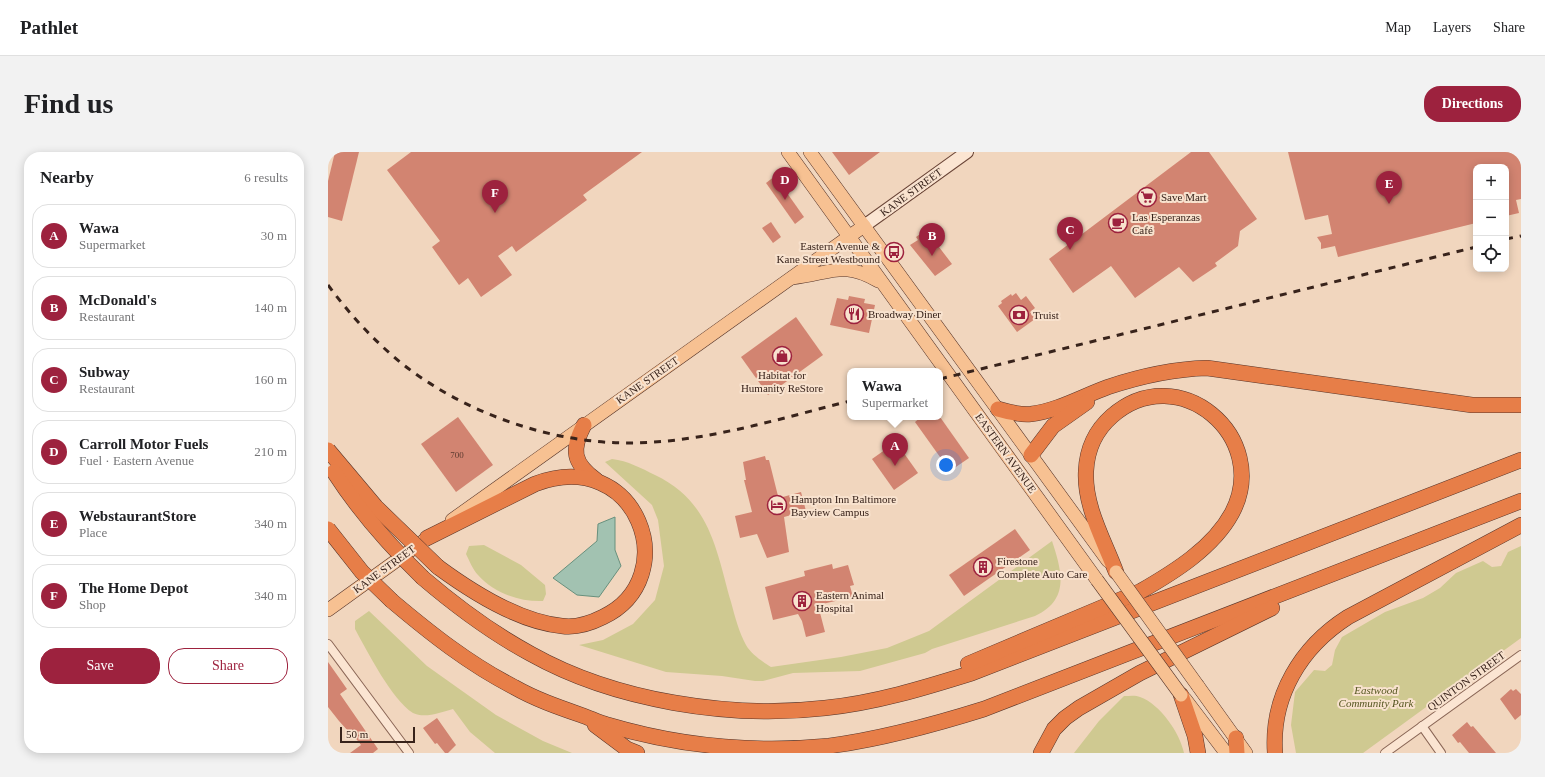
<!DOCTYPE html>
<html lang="en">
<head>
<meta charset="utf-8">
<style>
  body { margin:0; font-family:"Times New Roman",serif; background:#f2f2f2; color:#202124 }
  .controls { position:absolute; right:12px; top:12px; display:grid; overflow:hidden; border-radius:8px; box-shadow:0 2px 10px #0003 }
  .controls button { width:36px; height:36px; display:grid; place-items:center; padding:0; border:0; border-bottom:1px solid #e0e0e0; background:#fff; color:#202124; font:20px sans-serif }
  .scale { position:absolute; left:12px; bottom:10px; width:75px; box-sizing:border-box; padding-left:4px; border:2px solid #38231b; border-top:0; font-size:11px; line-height:14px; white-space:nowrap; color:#38231b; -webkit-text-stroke:3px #f8e2ce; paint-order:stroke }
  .you { position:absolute; left:618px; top:313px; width:14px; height:14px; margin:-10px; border:3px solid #fff; border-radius:50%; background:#1a73e8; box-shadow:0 0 0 6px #1a73e833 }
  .badge { display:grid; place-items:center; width:26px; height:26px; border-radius:50%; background:#9d223e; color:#fff; font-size:13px; font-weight:700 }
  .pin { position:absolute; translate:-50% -33px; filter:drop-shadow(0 1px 2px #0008) }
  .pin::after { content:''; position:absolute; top:21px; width:14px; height:12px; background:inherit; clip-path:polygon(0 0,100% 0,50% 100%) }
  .popup { position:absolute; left:519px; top:216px; width:96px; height:52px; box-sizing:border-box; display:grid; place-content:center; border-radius:8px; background:#fff; filter:drop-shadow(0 1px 3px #0005); font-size:13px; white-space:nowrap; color:#757577 }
  .popup b { font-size:15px; color:#202124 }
  .popup::after { content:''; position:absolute; left:50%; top:100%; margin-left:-8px; border:8px solid transparent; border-top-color:#fff }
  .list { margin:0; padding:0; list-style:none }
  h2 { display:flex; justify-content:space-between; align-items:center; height:52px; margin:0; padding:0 16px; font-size:17px }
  h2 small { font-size:13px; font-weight:400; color:#757577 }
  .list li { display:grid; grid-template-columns:26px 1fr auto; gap:12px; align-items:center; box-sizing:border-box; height:64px; margin:0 8px 8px; padding:0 8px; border:1px solid #e0e0e0; border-radius:16px }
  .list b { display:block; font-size:15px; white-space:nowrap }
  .list p { margin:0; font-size:13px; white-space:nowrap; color:#757577 }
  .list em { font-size:13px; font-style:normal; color:#757577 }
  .actions { display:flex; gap:8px; padding:12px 16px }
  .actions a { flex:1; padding:9px 0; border:1px solid #9d223e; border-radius:16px; text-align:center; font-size:14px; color:#9d223e }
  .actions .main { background:#9d223e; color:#fff }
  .icon { flex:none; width:22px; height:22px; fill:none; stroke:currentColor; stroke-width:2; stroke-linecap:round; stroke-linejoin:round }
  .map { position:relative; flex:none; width:1193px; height:601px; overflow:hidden; border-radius:16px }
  header { display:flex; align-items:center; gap:24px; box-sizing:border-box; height:56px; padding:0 20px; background:#fff; border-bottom:1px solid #e0e0e0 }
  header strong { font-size:19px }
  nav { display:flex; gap:22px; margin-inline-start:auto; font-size:14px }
  .intro { display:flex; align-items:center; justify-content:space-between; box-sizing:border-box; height:96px; padding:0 24px }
  h1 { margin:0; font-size:28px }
  .button { padding:10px 18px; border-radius:16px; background:#9d223e; color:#fff; font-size:14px; font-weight:700 }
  main { display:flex; gap:24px; padding:0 24px }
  aside { flex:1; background:#fff; border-radius:16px; box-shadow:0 2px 10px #0003 }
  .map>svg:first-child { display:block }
</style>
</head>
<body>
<header>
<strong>Pathlet</strong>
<nav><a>Map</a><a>Layers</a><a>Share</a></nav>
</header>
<div class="intro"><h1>Find us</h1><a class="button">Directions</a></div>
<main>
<aside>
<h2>Nearby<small>6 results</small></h2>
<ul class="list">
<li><span class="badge">A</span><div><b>Wawa</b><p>Supermarket</p></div><em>30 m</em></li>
<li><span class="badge">B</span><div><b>McDonald's</b><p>Restaurant</p></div><em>140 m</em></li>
<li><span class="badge">C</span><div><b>Subway</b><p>Restaurant</p></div><em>160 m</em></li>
<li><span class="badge">D</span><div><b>Carroll Motor Fuels</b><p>Fuel · Eastern Avenue</p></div><em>210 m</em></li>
<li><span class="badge">E</span><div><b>WebstaurantStore</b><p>Place</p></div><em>340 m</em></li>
<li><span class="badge">F</span><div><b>The Home Depot</b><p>Shop</p></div><em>340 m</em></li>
</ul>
<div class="actions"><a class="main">Save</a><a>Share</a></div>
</aside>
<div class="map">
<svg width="1193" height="601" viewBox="0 0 1193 601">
  <rect width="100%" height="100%" fill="#f1d6be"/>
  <g fill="#cfc991">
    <path d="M284 307C300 309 313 316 327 323 382 349 388 397 403 450 407 465 411 480 418 493 423 502 435 510 443 515L513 505 559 496 601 479 724 389C734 419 742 448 707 464L604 497 597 501 532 519 465 521 435 529H427L394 524 338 520 251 493 275 488 305 472 327 448 336 414 330 368 324 353 277 310Z"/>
    <path d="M156 393 193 413 217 433 218 442 215 449C192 450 166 441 150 423 145 418 141 408 138 402L141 394Z"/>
    <path d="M1193 394V486L1035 601H968L963 573 967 540 986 518 997 519 1004 513 1007 498 1014 485 1057 460 1095 446 1112 436 1128 421 1155 409 1164 415 1173 414 1180 400Z"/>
    <path d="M41 459 99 514 168 563 215 589 244 601H167L142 580 125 557C113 560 97 567 85 561 64 548 39 499 27 477V469Z"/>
    <path d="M796 544C801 544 808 543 812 545 832 552 852 581 856 601H746L771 569Z"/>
  </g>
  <path fill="#a2c2b1" stroke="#68907d" d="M287 365V398L293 414 271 445 249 443 225 426 269 389 270 372Z"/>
  <g fill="#d28471">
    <path d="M7 0H31L14 69 0 65V29Z"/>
    <path d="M83 0H314L255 43 259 48 188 100 184 94 170 104 184 123 153 145 140 126 131 133 104 95 112 89 59 18Z"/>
    <path d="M504 0H552L521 23Z"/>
    <path d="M863 0H881L929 67 912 79 910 94 887 111 889 114 865 130 851 115 807 146 783 114 745 141 721 107Z"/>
    <path d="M960 0H1193V47L1188 48 1191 61 1178 64V15H1148V71L1010 105 1007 94 993 97V91L989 85 1004 82 1000 63 977 68Z"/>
    <path d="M447 24 476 65 467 72 438 31Z"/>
    <path d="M443 70 453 85 445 91 434 76Z"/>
    <path d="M598 78 624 112 607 124 582 93 590 88 588 85Z"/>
    <path d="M688 141 693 148 698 144 707 156 702 160 707 167 689 180 670 154 674 151 673 149 683 142 684 144Z"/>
    <path d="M521 144 537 147 536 151 547 153 541 181 502 173 509 146 520 148Z"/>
    <path d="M468 165 495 203 440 243 413 205Z"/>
    <path d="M130 265 165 313 128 340 93 292Z"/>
    <path d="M593 265H612L641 306 622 319 587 270Z"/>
    <path d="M568 290 590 321 566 338 544 307Z"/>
    <path d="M437 304 438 308H441L450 344 451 346 473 340 478 359 456 365 461 400 439 406 429 382 412 386 407 364 424 360 416 328H418L415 310Z"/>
    <path d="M687 377 702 398 636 444 621 423Z"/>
    <path d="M504 412 505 417 520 413 526 433 522 434 525 445 490 453 497 480 478 485 474 469 470 462 445 468 437 435 477 424 476 419Z"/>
    <path d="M0 510 19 537 12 542 50 597 45 601H22L33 593 22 579 21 580 11 569 0 555Z"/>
    <path d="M1183 537 1185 539 1188 537 1193 542V563L1187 568 1172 547Z"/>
    <path d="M109 566 128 593 120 601H117L109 591 107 592 95 576Z"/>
    <path d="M1139 570 1143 575 1145 574 1168 601H1141L1132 590 1130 591 1124 583Z"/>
  </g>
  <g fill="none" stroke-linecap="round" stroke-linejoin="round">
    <g stroke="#8a6656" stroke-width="10">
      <g id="street">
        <path d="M0 492 81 601"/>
        <path d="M1094 574 1113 601"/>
        <path d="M1057 601 1193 503"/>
      </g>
    </g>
    <g stroke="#6c4739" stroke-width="14">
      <path id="secondary" d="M536 74 639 0"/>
    </g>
    <g stroke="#57352a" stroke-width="14">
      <g id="primary">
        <path d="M460 0 769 428"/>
        <path d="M482 0 780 409"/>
        <path d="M464 126C502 122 514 108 550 129"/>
        <path d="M124 368 536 74"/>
        <path d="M0 458 97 388"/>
        <path d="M870 534 918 601"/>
        <path d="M857 547 898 601"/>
      </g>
    </g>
    <g stroke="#57352a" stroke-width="16">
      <g id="highway">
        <path d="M670 257C680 260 692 263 703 262 729 259 755 244 780 235 813 224 844 217 879 216L1144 253H1193"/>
        <path d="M256 273C243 298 245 311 268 328"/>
        <path d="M703 303 725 274 759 250"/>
        <path d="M99 386 207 332C310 293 357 426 275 465 263 471 248 476 234 474 191 470 144 440 110 415"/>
        <path d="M95 426C129 455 164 481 203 502 287 549 402 567 497 556 547 551 596 536 644 521L1193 308"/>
        <path d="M64 449C102 481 141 512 186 535 207 547 230 555 253 563 262 566 271 571 280 573 351 594 428 601 501 594 554 587 605 573 656 557L1193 349"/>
        <path d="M640 512 813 439C846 420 885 396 904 361 944 285 850 206 784 264 768 278 759 297 758 319 756 354 776 388 788 420"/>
        <path d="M853 543 867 584 870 601"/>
        <path d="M267 573 299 597 309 601"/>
        <path d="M908 586 909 601"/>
        <path d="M713 601 726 577 737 566 751 556 812 521 944 456"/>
        <path d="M947 601C943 544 973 495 1020 465L1193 373"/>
      </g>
    </g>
    <use href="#street" stroke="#fbe5d2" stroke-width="8"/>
    <use href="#secondary" stroke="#fbe5d2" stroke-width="12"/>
    <use href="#primary" stroke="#f7c192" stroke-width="13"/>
    <use href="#highway" stroke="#e77e48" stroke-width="15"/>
    <g stroke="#38231b" stroke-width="3" stroke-dasharray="7 7" stroke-linecap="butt">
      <path d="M1178 87 1193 84"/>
      <path d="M0 133C22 163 48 191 77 214 138 261 222 291 300 291 375 291 450 267 522 249"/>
      <path d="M612 227 1148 95"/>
    </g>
    <g stroke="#57352a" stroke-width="14" stroke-linecap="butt">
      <g id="primary-bridge">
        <path d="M788 420 870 534"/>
        <path d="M769 428 853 543"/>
      </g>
    </g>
    <g stroke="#57352a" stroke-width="16" stroke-linecap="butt">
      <g id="highway-bridge">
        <path d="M0 298 48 355 110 415"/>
        <path d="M6 320C31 359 61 393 95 426"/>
        <path d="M0 377 34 420 64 449"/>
      </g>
    </g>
    <use href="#primary-bridge" stroke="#f7c192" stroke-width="13"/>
    <use href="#highway-bridge" stroke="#e77e48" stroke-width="15"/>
  </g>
  <defs>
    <g id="supermarket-ring" transform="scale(1)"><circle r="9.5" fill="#f8e2ce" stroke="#9d223e" stroke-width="1.5"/><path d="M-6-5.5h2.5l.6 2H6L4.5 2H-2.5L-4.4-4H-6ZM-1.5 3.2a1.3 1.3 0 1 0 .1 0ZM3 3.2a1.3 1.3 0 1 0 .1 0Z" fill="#9d223e"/></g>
    <g id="cafe-ring" transform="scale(1)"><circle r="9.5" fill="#f8e2ce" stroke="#9d223e" stroke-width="1.5"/><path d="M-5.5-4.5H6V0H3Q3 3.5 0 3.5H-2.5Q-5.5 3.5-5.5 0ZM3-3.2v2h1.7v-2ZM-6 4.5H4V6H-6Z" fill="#9d223e"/></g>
    <g id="bus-ring" transform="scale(1)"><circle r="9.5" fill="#f8e2ce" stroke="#9d223e" stroke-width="1.5"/><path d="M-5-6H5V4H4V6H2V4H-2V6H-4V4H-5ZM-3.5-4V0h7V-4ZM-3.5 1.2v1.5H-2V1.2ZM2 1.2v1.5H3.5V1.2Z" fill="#9d223e"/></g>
    <g id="restaurant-ring" transform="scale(1)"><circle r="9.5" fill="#f8e2ce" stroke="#9d223e" stroke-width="1.5"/><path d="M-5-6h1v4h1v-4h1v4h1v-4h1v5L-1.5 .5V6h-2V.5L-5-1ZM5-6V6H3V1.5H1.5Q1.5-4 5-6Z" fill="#9d223e"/></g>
    <g id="bank-ring" transform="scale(1)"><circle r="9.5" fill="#f8e2ce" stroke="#9d223e" stroke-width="1.5"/><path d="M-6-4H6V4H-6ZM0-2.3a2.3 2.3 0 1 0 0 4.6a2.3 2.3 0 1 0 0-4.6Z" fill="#9d223e"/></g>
    <g id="shop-ring" transform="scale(1)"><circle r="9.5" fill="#f8e2ce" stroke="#9d223e" stroke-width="1.5"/><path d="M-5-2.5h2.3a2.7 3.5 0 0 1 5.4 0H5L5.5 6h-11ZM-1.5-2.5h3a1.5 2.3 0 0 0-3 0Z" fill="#9d223e"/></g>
    <g id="hotel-ring" transform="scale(1)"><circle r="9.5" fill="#f8e2ce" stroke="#9d223e" stroke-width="1.5"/><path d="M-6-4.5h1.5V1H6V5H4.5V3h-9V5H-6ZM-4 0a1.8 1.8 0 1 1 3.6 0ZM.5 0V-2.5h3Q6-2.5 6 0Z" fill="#9d223e"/></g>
    <g id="building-ring" transform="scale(1)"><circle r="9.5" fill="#f8e2ce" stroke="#9d223e" stroke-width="1.5"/><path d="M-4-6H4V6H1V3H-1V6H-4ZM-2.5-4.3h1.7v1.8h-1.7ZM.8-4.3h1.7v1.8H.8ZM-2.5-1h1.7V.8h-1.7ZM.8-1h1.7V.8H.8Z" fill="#9d223e"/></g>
  </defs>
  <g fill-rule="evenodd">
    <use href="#supermarket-ring" x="819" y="45"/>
    <use href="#cafe-ring" x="790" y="71"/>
    <use href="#bus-ring" x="566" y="100"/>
    <use href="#restaurant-ring" x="526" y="162"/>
    <use href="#bank-ring" x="691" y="163"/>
    <use href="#shop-ring" x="454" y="204"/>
    <use href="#hotel-ring" x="449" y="353"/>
    <use href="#building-ring" x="655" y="415"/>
    <use href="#building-ring" x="474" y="449"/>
  </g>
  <g text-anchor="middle" stroke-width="4" stroke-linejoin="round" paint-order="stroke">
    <g font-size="9" fill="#5e3b30">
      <text x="129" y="306">700</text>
    </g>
    <g font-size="11" fill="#38231b" stroke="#f8e2ce">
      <text transform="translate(583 40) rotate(-36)" y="4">KANE STREET</text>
      <text transform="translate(319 228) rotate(-35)" y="4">KANE STREET</text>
      <text transform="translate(678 301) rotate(54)" y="4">EASTERN AVENUE</text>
      <text transform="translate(56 417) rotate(-36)" y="4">KANE STREET</text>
      <text transform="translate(1138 529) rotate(-36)" y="4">QUINTON STREET</text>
    </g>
    <g font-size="11" fill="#38231b" stroke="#f8e2ce" text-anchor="start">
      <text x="833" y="49">Save Mart</text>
      <text x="804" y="69">Las Esperanzas<tspan x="804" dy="13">Café</tspan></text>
      <text x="552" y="98" text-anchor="end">Eastern Avenue &amp;<tspan x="552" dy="13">Kane Street Westbound</tspan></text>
      <text x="540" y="166">Broadway Diner</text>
      <text x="705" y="167">Truist</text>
      <text x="454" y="227" text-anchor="middle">Habitat for<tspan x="454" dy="13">Humanity ReStore</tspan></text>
      <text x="463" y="351">Hampton Inn Baltimore<tspan x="463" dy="13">Bayview Campus</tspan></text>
      <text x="669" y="413">Firestone<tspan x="669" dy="13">Complete Auto Care</tspan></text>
      <text x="488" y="447">Eastern Animal<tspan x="488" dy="13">Hospital</tspan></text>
    </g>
    <g font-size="11" font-style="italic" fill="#555620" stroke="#f8e2ce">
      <text x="1048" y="542">Eastwood<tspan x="1048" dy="13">Community Park</tspan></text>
    </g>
  </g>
</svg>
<div class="controls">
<button>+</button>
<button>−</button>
<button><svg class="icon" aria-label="locate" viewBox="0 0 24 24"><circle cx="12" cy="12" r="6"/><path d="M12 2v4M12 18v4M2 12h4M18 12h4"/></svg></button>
</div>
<div class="scale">50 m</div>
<div class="you"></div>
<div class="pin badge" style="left:567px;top:314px">A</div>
<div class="popup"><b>Wawa</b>Supermarket</div>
<div class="pin badge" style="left:604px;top:104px">B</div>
<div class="pin badge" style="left:742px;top:98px">C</div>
<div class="pin badge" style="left:457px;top:48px">D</div>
<div class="pin badge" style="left:1061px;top:52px">E</div>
<div class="pin badge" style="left:167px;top:61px">F</div>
</div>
</main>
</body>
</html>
